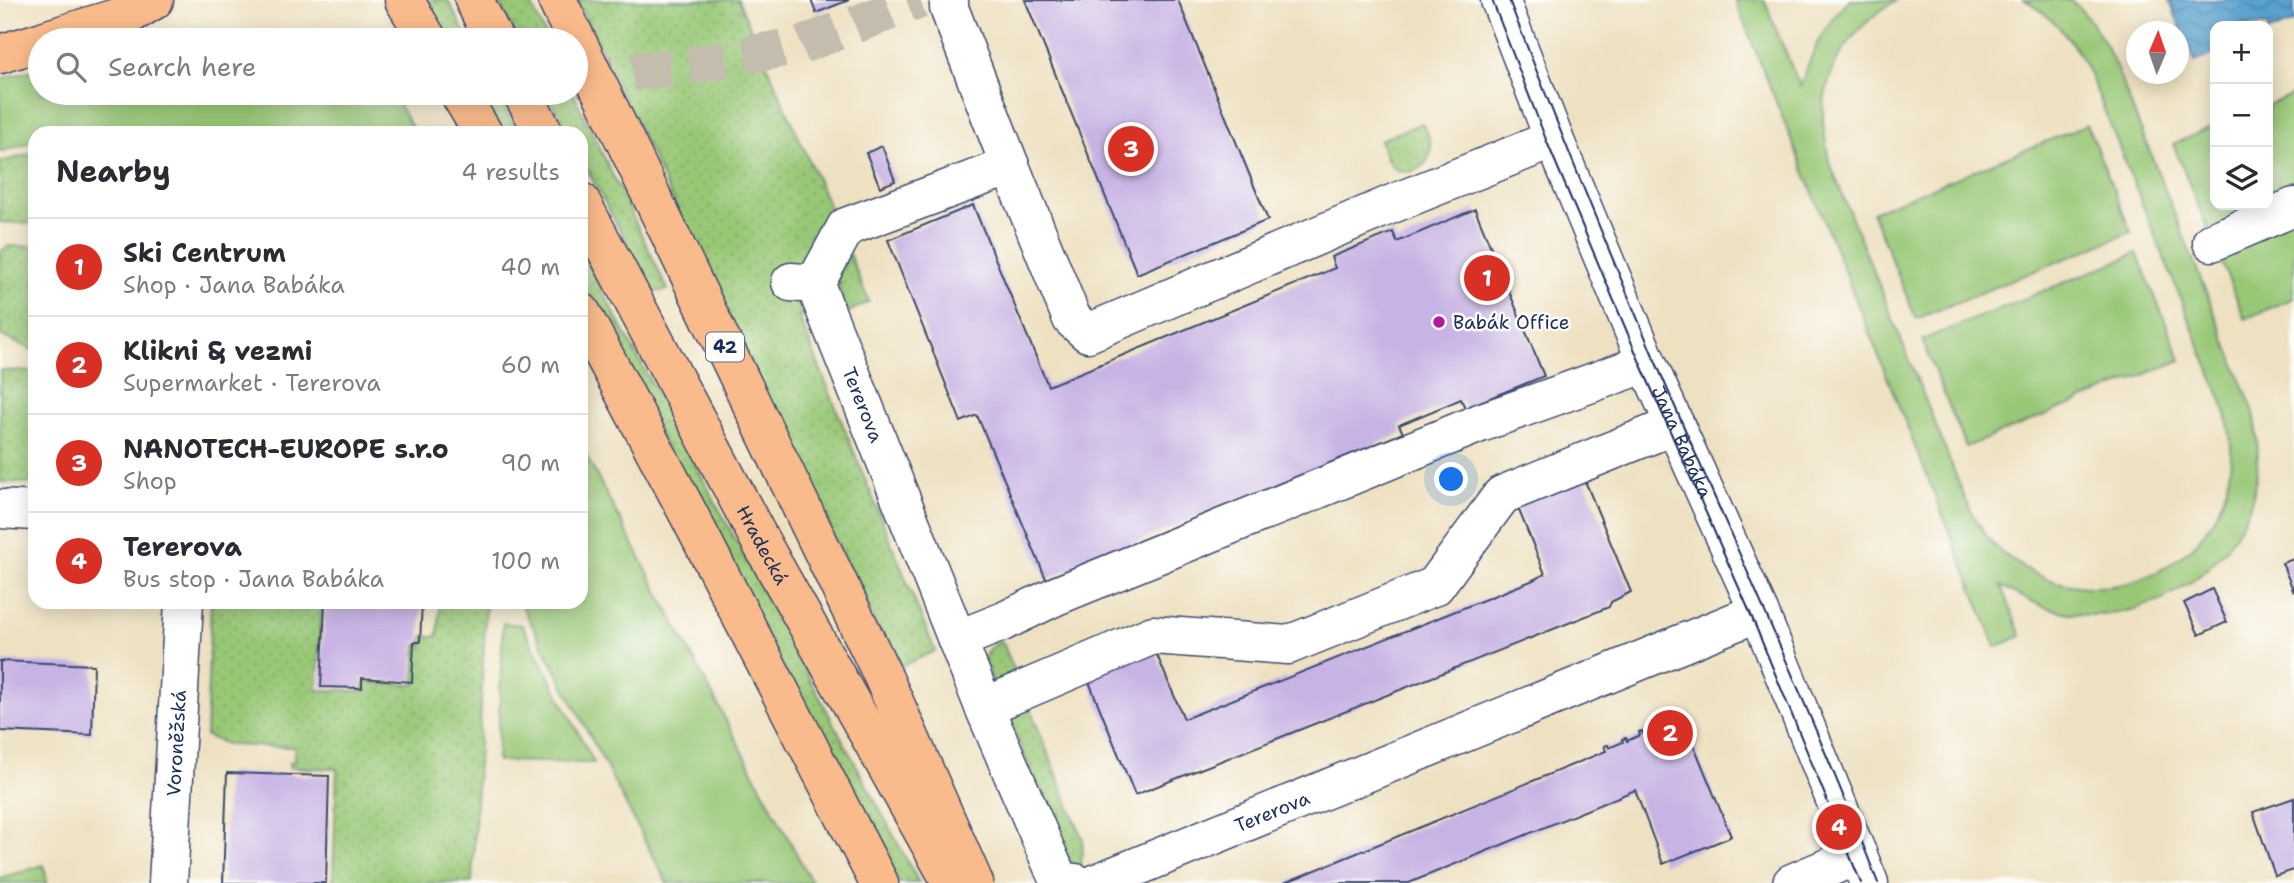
<!DOCTYPE html>
<html lang="en">
<head>
<meta charset="utf-8">
<style>
  body { margin:0; font-family:"Shantell Sans",sans-serif; background:#f2f2f3; color:#2b2b33 }
  .controls { position:absolute; right:21px; top:21px; display:grid; overflow:hidden; border-radius:14px; box-shadow:0 4px 18px #0003 }
  .controls button { width:63px; height:63px; display:grid; place-items:center; padding:0; border:0; border-bottom:2px solid #e1e1e2; background:#fff; color:#2b2b33; font:35px sans-serif }
  .compass { position:absolute; left:2126px; top:21px; width:63px; height:63px; border-radius:50%; background:#fff; box-shadow:0 4px 18px #0003; rotate:2deg }
  .you { position:absolute; left:1452px; top:480px; width:24px; height:24px; margin:-18px; border:5px solid #fff; border-radius:50%; background:#1a73e8; box-shadow:0 0 0 10px #1a73e833 }
  .badge { display:grid; place-items:center; width:46px; height:46px; border-radius:50%; background:#d93025; color:#fff; font-size:23px; font-weight:700 }
  .pin { position:absolute; translate:-50% -50%; border:4px solid #fff; box-shadow:0 2px 7px #0006 }
  .list { margin:0; padding:0; list-style:none }
  h2 { display:flex; justify-content:space-between; align-items:center; height:91px; margin:0; padding:0 28px; font-size:30px }
  h2 small { font-size:23px; font-weight:400; color:#7c7c81 }
  .list li { display:grid; grid-template-columns:46px 1fr auto; gap:21px; align-items:center; box-sizing:border-box; height:98px; padding:0 28px; border-top:2px solid #e1e1e2 }
  .list b { display:block; font-size:26px; white-space:nowrap }
  .list p { margin:0; font-size:23px; white-space:nowrap; color:#7c7c81 }
  .list em { font-size:23px; font-style:normal; color:#7c7c81 }
  .icon { flex:none; width:38px; height:38px; fill:none; stroke:currentColor; stroke-width:2; stroke-linecap:round; stroke-linejoin:round }
  .map { position:relative; flex:none; width:2294px; height:883px; overflow:hidden }
  .search { position:absolute; background:#fff; box-shadow:0 4px 18px #0003; left:28px; top:28px; width:560px; height:77px; display:flex; align-items:center; gap:18px; box-sizing:border-box; padding:0 24px; border-radius:38px; color:#7c7c81; font-size:26px }
  .panel { position:absolute; background:#fff; box-shadow:0 4px 18px #0003; left:28px; top:126px; width:560px; height:483px; border-radius:21px }
  .map>svg:first-child { display:block }
</style>
</head>
<body>
<div class="map">
<svg width="2294" height="883" viewBox="0 0 2294 883">
  <defs>
    <pattern id="grass-dots" width="8" height="8" patternUnits="userSpaceOnUse" patternTransform="scale(1.75)"><rect width="8" height="8" fill="#98c776"/><path d="M2 2h.1M6 6h.1" fill="none" stroke="#82ab68" stroke-width="1.8" stroke-linecap="round"/></pattern>
    <pattern id="water-waves" width="16" height="10" patternUnits="userSpaceOnUse" patternTransform="scale(1.75)"><rect width="16" height="10" fill="#58a2cf"/><path d="M0 5q4-4 8 0t8 0" fill="none" stroke="#4884ab"/></pattern>
  </defs>
  <rect width="100%" height="100%" fill="#fdfcf7"/>
  <filter id="ink" filterUnits="userSpaceOnUse"><feTurbulence type="fractalNoise" baseFrequency=".0143" numOctaves="2"/><feDisplacementMap in="SourceGraphic" scale="14" xChannelSelector="R" yChannelSelector="G"/><feConvolveMatrix kernelMatrix="1 2 1 2 8 2 1 2 1" color-interpolation-filters="sRGB"/></filter>
  <filter id="wash" filterUnits="userSpaceOnUse"><feTurbulence type="fractalNoise" baseFrequency=".00686" numOctaves="4" result="noise"/><feDisplacementMap in="SourceGraphic" scale="28" xChannelSelector="R" yChannelSelector="G"/><feGaussianBlur stdDeviation="1.57" result="paint"/><feColorMatrix in="noise" values="0 0 0 0 0 0 0 0 0 0 0 0 0 0 0 0 0 1.4 0 .05"/><feComposite in="paint" operator="in"/></filter>
  <g filter="url(#wash)">
    <rect width="100%" height="100%" fill="#eee1c1"/>
    <g fill="url(#grass-dots)" stroke="#5a7b6a" stroke-width="2">
      <path d="M426 0H448L468 40H448Z"/>
      <path d="M500 0H529L548 40H518L506 18Z"/>
      <path d="M577 0H738L834 217C812 246 805 259 796 295L808 308 799 317 935 651 897 668Z"/>
      <path d="M476 93H496L518 133H498Z"/>
      <path d="M546 93H573L668 290 653 292 581 158V133H567Z"/>
      <path d="M1422 123C1426 131 1432 140 1431 150 1429 167 1407 180 1392 166 1386 160 1383 148 1380 140Z"/>
      <path d="M35 153V224L0 222V162Z"/>
      <path d="M9 246H35V351L0 335V252Z"/>
      <path d="M581 251 919 883H899L581 289Z"/>
      <path d="M849 254 869 302 844 314 837 275Z"/>
      <path d="M0 370 35 372V483L0 482Z"/>
      <path d="M211 602H322L317 690 364 691 365 682 415 685 417 645H423L424 636H438L440 604 486 602 472 883H333L337 769 289 767 290 762H294V747L229 745 206 736Z"/>
      <path d="M1002 641 1020 684 997 689C987 670 974 652 1002 641Z"/>
      <path d="M1027 701 1083 840 1080 871 1070 862 1008 717Z"/>
    </g>
    <g fill="#98c776" stroke="#5a7b6a" stroke-width="2">
      <path d="M1735 0H1764L1800 87C1812 53 1822 25 1850 0H1897C1859 22 1830 58 1824 102 1821 122 1826 142 1829 161L1969 508C1977 520 1985 537 1996 547 2105 647 2269 545 2223 404L2090 75C2075 42 2056 19 2025 0H2071C2092 19 2104 40 2115 65L2254 412C2258 438 2260 466 2254 492 2232 576 2139 632 2055 610 2035 605 2019 595 2001 586L2021 636 1996 647Z"/>
      <path d="M40 68V93H392L415 133H165L104 130 79 133H35V141L0 152V79Z"/>
      <path d="M2294 94V298L2245 319 2173 144 2215 126V205H2268V105Z"/>
      <path d="M2087 125 2131 232 1916 319 1872 212Z"/>
      <path d="M2137 253 2181 360 1966 447 1922 340Z"/>
      <path d="M581 446 812 883H667L520 602H581Z"/>
      <path d="M503 623 522 625 594 763 497 761Z"/>
      <path d="M44 865 47 883H0V878Z"/>
    </g>
    <path fill="url(#water-waves)" stroke="#3a6896" stroke-width="2" d="M2169 0H2294V22L2268 32V26H2215V53L2195 62Z"/>
    <g id="blocks">
      <g fill="#c7b3e4">
        <path d="M811 0H849L816 13Z"/>
        <path d="M1025 0H1178L1268 220 1137 274Z"/>
        <path d="M882 146 895 181 880 187 866 153Z"/>
        <path d="M973 205 1048 386 1335 268 1331 257 1393 232 1397 242 1475 209 1544 376 1465 408 1461 399 1399 425 1403 433 1046 579 977 415 961 422 888 240Z"/>
        <path d="M1583 476 1631 592 1611 602 1609 607 1135 795 1087 677 1154 648 1184 719 1531 581 1545 574 1516 503Z"/>
        <path d="M2294 559V592L2282 563Z"/>
        <path d="M2212 589 2227 622 2199 635 2184 603Z"/>
        <path d="M325 602H422L420 642H414L412 682 362 678V688L321 687Z"/>
        <path d="M0 661 94 665 92 735 0 731Z"/>
        <path d="M1683 719 1731 836 1728 838 1663 864 1635 790 1409 883H1284L1606 751 1604 746 1608 745 1609 748 1623 742 1622 739 1626 738 1627 741 1640 735 1639 732 1642 731 1643 734 1659 727 1658 725 1661 723 1663 728Z"/>
        <path d="M227 773 329 776 326 883H223Z"/>
        <path d="M2294 798V870L2275 876 2253 812Z"/>
      </g>
    </g>
  </g>
  <g filter="url(#ink)">
    <use href="#blocks" fill-opacity="0" stroke="#3b4a6d" stroke-width="2"/>
    <g fill="none" stroke-linecap="round" stroke-linejoin="round">
      <path stroke="#c4bdad" stroke-width="38" stroke-dasharray="38 19" stroke-linecap="butt" d="M576 78 688 66 801 45 920 0"/>
      <g stroke="#3b4a6d" stroke-width="41">
        <g id="minor">
          <path d="M949 0V8L1010 166"/>
          <path id="s1" d="M1500 0 1554 139 1647 363 1759 612 1869 883"/>
          <path d="M2212 242 2294 207"/>
          <path id="s2" d="M791 282 815 284 984 707 1059 881 1076 883"/>
          <path d="M815 284 846 227 1010 166 1072 319 1088 333 1392 204 1554 139"/>
          <path d="M0 509 35 511"/>
          <path d="M957 640 1002 622 1056 596 1480 423 1647 363"/>
          <path d="M984 707 1153 635 1288 645 1435 586 1502 495 1675 425"/>
          <path id="s3" d="M168 883 184 602"/>
          <path id="s4" d="M1097 883 1759 612"/>
          <path d="M1792 883 1858 855"/>
        </g>
      </g>
      <g stroke="#3b4a6d" stroke-width="41">
        <g id="major">
          <path d="M404 0 428 40"/>
          <path d="M474 0 494 40"/>
          <path d="M459 93 483 133"/>
          <path d="M522 93 544 133"/>
          <path id="s5" d="M581 202 763 546 952 883"/>
          <path d="M581 312 689 515 879 883"/>
        </g>
      </g>
      <g stroke="#3b4a6d" stroke-width="41">
        <g id="highway">
          <path d="M557 0 881 672 974 883"/>
          <path d="M45 40 132 13 154 0"/>
          <path d="M0 54 40 42"/>
        </g>
      </g>
      <use href="#minor" stroke="#fff" stroke-width="38"/>
      <use href="#major" stroke="#fabb8c" stroke-width="38"/>
      <use href="#highway" stroke="#fabb8c" stroke-width="38"/>
      <g stroke="#1b2f5e" stroke-width="2">
        <path d="M1492 0 1547 142 1641 365 1751 615 1861 883"/>
        <path d="M1509 0C1555 120 1604 239 1654 358 1729 533 1809 705 1878 883"/>
      </g>
    </g>
  </g>
  <circle fill="#b5179e" stroke="#fdfcf7" stroke-width="2.5" cx="1439" cy="322" r="7"/>
  <g text-anchor="middle" stroke-width="5" stroke-linejoin="round" paint-order="stroke">
    <rect fill="#fdfcf7" stroke="#5f6c8c" stroke-width="2" x="706" y="332.5" width="38" height="29" rx="5"/>
    <g font-size="18" font-weight="bold" fill="#1b2f5e">
      <text x="725" y="353">42</text>
    </g>
    <g font-size="19" fill="#1b2f5e" stroke="#fdfcf7" text-anchor="start">
      <text x="1453" y="329">Babák Office</text>
    </g>
    <g font-size="19" fill="#1b2f5e" stroke="#fdfcf7">
      <text dy="7" stroke="none"><textPath href="#s2" startOffset="154">Tererova</textPath></text>
      <text dy="7" stroke="none"><textPath href="#s1" startOffset="478">Jana Babáka</textPath></text>
      <text dy="7" stroke="none"><textPath href="#s5" startOffset="388">Hradecká</textPath></text>
      <text dy="7" stroke="none"><textPath href="#s3" startOffset="140">Voroněžská</textPath></text>
      <text dy="7" stroke="none"><textPath href="#s4" startOffset="189">Tererova</textPath></text>
    </g>
  </g>
</svg>
<div class="controls">
<button>+</button>
<button>−</button>
<button><svg class="icon" aria-label="layers" viewBox="0 0 24 24"><path d="M12 4l9 5-9 5-9-5zM3 14l9 5 9-5"/></svg></button>
</div>
<svg class="compass" viewBox="-18 -18 36 36"><path d="M0-13l5 13h-10z" fill="#e53935"/><path d="M0 13l5-13h-10z" fill="#7c7c81"/></svg>
<div class="you"></div>
<div class="pin badge" style="left:1487px;top:278px">1</div>
<div class="pin badge" style="left:1670px;top:733px">2</div>
<div class="pin badge" style="left:1131px;top:149px">3</div>
<div class="pin badge" style="left:1839px;top:827px">4</div>
<div class="search"><svg class="icon" aria-label="search" viewBox="0 0 24 24"><circle cx="10" cy="10" r="6"/><path d="M15 15l6 6"/></svg>Search here</div>
<section class="panel">
<h2>Nearby<small>4 results</small></h2>
<ul class="list">
<li><span class="badge">1</span><div><b>Ski Centrum</b><p>Shop · Jana Babáka</p></div><em>40 m</em></li>
<li><span class="badge">2</span><div><b>Klikni &amp; vezmi</b><p>Supermarket · Tererova</p></div><em>60 m</em></li>
<li><span class="badge">3</span><div><b>NANOTECH-EUROPE s.r.o</b><p>Shop</p></div><em>90 m</em></li>
<li><span class="badge">4</span><div><b>Tererova</b><p>Bus stop · Jana Babáka</p></div><em>100 m</em></li>
</ul>
</section>
</div>
</body>
</html>
